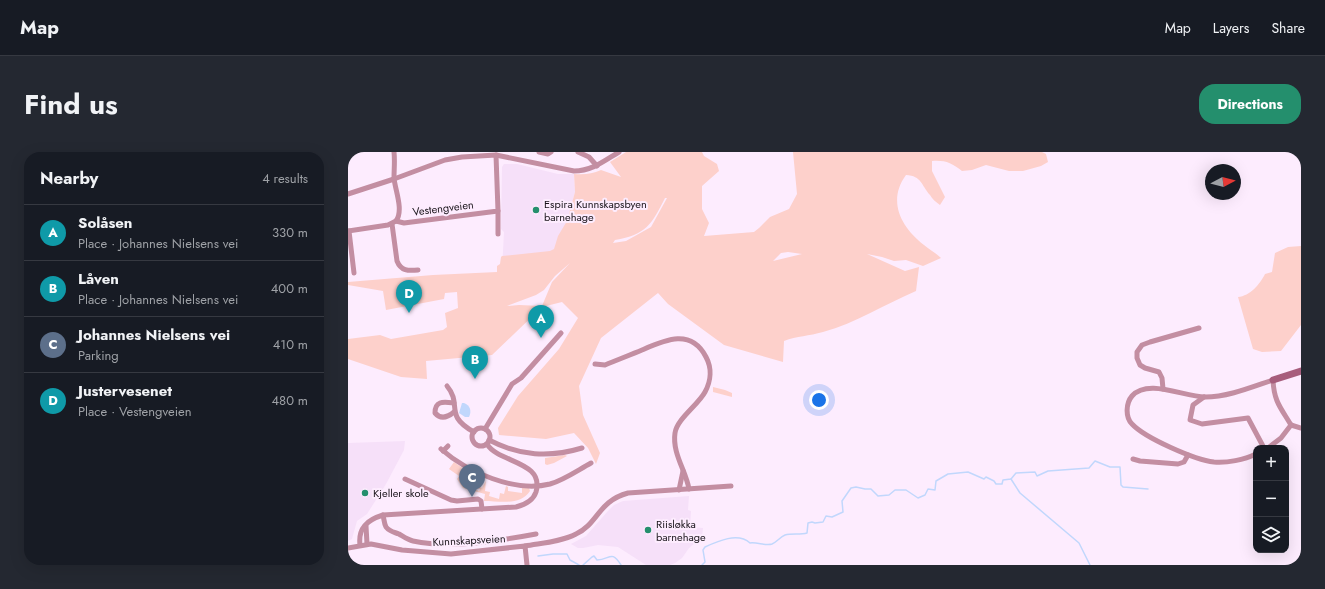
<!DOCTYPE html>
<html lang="en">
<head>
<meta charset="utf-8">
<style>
  body { margin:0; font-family:Jost,sans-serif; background:#242831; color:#f1f3f6 }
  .controls { position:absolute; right:12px; bottom:12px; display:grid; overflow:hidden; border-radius:8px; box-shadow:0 4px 16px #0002 }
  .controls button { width:36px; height:36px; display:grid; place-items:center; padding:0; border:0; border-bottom:1px solid #363941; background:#171b24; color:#f1f3f6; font:20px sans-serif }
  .compass { position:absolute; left:857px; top:12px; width:36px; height:36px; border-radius:50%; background:#171b24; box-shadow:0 4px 16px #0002; rotate:83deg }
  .you { position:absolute; left:471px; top:248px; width:14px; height:14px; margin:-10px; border:3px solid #fff; border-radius:50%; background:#1a73e8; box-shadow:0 0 0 6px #1a73e833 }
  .badge { display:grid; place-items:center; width:26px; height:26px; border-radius:50%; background:#248f6d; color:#fff; font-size:13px; font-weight:700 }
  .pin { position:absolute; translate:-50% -33px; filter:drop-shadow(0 1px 2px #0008) }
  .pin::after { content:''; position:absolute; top:21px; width:14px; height:12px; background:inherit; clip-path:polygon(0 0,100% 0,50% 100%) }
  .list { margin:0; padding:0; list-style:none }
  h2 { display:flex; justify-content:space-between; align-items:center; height:52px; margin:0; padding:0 16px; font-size:17px }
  h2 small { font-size:13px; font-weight:400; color:#9ea1a6 }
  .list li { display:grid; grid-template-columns:26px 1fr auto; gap:12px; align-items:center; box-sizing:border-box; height:56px; padding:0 16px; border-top:1px solid #363941 }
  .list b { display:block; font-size:15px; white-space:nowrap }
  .list p { margin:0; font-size:13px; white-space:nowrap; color:#9ea1a6 }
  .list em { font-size:13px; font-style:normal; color:#9ea1a6 }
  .icon { flex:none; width:22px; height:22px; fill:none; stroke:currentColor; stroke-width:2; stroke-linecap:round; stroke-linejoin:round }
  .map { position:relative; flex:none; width:953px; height:413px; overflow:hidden; border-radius:16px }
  header { display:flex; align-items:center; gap:24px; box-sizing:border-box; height:56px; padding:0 20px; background:#171b24; border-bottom:1px solid #363941 }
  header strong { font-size:19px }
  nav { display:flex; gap:22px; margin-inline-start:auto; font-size:14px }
  .intro { display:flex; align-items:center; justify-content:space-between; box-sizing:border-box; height:96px; padding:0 24px }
  h1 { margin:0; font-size:28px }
  .button { padding:10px 18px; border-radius:16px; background:#248f6d; color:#fff; font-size:14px; font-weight:700 }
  main { display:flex; gap:24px; padding:0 24px }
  aside { flex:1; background:#171b24; border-radius:16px; box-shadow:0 4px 16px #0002 }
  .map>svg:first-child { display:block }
</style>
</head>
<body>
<header>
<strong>Map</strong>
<nav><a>Map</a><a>Layers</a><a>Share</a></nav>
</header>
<div class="intro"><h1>Find us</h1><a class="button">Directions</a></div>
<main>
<aside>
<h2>Nearby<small>4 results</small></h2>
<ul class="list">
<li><span class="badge" style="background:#0f9aa8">A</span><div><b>Solåsen</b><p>Place · Johannes Nielsens vei</p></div><em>330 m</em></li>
<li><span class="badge" style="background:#0f9aa8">B</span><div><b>Låven</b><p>Place · Johannes Nielsens vei</p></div><em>400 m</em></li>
<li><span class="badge" style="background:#5c6f8a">C</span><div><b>Johannes Nielsens vei</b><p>Parking</p></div><em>410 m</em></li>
<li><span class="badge" style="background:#0f9aa8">D</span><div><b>Justervesenet</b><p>Place · Vestengveien</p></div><em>480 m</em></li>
</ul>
</aside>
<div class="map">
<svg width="953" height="413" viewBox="0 0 953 413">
  <rect width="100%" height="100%" fill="#fdecfe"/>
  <g fill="#f6e0f9">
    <path d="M156 12H169L210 22H226L227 40 214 87 208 103 154 118 156 80 153 77 154 15Z"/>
    <path d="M57 289 56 298 38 332 19 362 9 369 4 387 0 389V291Z"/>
    <path d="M341 344 340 358 343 359 342 375 355 376 354 385 341 396 334 406 327 411 322 413H298L270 395 250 393 235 396H230L223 392 238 384 260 359 266 353 275 349Z"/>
  </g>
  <g fill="#fdd0cb" fill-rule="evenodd">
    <path d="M278 0H354L356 4 369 12 371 19 354 34V57L361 71 356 84 406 80 411 76 422 65 441 57 449 42 445 0H694L698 2 700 10 693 14 675 19H661L638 13 624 18 614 19C604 11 597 8 584 9V19L597 45 592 53C588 50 584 47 582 43 573 33 574 24 558 23 539 49 553 75 576 93 582 98 588 101 593 106L575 114 558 108 546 109 534 105 519 102 557 119 571 115 568 139C537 152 508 171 475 180 461 184 449 184 436 189L435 210 376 193 320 152 310 141 253 186 231 234 235 263 252 301 248 312 240 296 226 281 198 287 151 283 150 276 170 244 211 197 230 166 214 150 194 155 144 203 78 209 79 227 53 225 0 207V187L32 183 43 187 95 178 99 175 97 161 110 156 109 140 97 141 96 147 38 158 35 139 0 133V130L85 123 149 120V114L152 112 153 105 154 104 202 99 206 97 210 84 219 69 227 40 226 22C236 23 244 22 253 18L273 25 262 10ZM317 46H319L303 75 278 89 265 91 267 88C298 83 304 72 317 46ZM440 100 454 102 425 109 433 101ZM222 111 204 130 194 154 171 153 159 154 188 143 196 138 207 124Z"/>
    <path d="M940 95 953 94V173L933 199 914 200 905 197 890 145C902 144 912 132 917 122L924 120 927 101Z"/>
    <path d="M365 235 377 238 384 241V245L365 240Z"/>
    <path d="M217 303 219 304 206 311 199 313 197 312V306Z"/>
    <path d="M106 310 119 319 116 328 120 330 119 334 131 339 132 337 129 336 130 334 134 336 138 329 137 339 142 340 141 344 151 347 152 341 156 342 158 334 160 335V339L174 341V336H181L182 339C172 354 152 349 136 349L137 342 115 336 109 327 111 324 101 317Z"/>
  </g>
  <path fill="#c1d7fc" d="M114 251H116C122 253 124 259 121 265H117L111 261Z"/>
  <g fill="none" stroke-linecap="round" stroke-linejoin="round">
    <g stroke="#c1d7fc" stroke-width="1.5">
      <path d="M663 327 672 341 731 391 742 413"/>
      <path d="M190 404 205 402H219L222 408 231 413"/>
      <path d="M235 413 244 405 246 404 249 408C262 408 263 397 273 413"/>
      <path d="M354 413 357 410 355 398 357 395C370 389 390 380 402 391 409 390 418 394 424 392 429 390 432 385 437 383 444 381 452 383 459 381L460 371 464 370 467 371 475 370 478 364 484 365 495 360 494 349 503 336 508 335 517 337H523L530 344 541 343 547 338H558L570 346 577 343 580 337 587 338 588 329 600 322 620 320 636 327 638 325 646 329 648 332H654L655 328 663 327 668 321 687 320 689 324 700 319 741 316 747 309 762 315H772L773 333 775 335 800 337"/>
    </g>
    <g stroke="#c38ea2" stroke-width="5">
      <path d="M46 0C47 9 46 17 46 26 47 38 56 58 48 69"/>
      <path d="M191 0 200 2 203 0"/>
      <path d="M230 0 241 5 249 14"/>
      <path d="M0 42 46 27 97 8 114 5 148 3 226 19C244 19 256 9 271 0"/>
      <path d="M150 59V82"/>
      <path d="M44 72 49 109C53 119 60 119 70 118"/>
      <path d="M0 79 40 73 48 69 56 71 150 59 148 3"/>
      <path d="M1 79 6 121"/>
      <path d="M247 212 257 213C269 208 282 203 294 198 317 188 343 176 358 205 364 216 363 229 357 240 350 253 329 267 327 281 324 301 338 319 341 337"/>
      <path d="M99 234C115 253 95 263 126 280"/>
      <path d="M815 237 814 226 811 220 797 216 792 213 789 206V200L794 193 802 190 851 176"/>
      <path d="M856 245 845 253 842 268 854 272 900 266 916 296"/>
      <path d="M106 251C96 250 87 248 87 261 93 268 100 265 106 260"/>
      <path d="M943 273 953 276"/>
      <circle cx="133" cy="285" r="9"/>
      <path d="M137 277 164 232 173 226 213 181"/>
      <path d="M141 288C172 304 201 306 234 296"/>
      <path d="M920 296 933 286 943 273"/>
      <path d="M93 297C119 320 167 341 202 332 216 328 230 318 243 311"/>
      <path d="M95 299 100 294"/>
      <path d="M908 302C896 308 879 311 866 310 847 308 797 286 784 272 777 265 778 251 784 244 800 226 836 245 857 245 880 245 904 235 925 228 926 250 933 256 943 273"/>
      <path d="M785 307 792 309 830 312 836 310 840 303"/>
      <path d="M57 327 103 348 109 349 130 347 133 349 134 357"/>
      <path d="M331 338 335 319"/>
      <path d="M35 363C36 367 36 371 38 375 42 380 46 380 51 382 56 385 60 388 65 389 103 397 150 389 188 382"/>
      <path d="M18 374 19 392"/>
      <path d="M12 393C10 376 19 368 35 363L168 355C176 353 185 349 188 340 197 309 150 311 139 292"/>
      <path d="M177 394C193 391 213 390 228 382 250 372 250 349 280 341L383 334"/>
      <path d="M0 396 23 392 54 398 103 402 177 394 179 413"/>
    </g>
    <path stroke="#a75d7c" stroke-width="7" d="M925 228 953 219"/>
  </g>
  <g fill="#248f6d" stroke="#fdecfe" stroke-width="1.5">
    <circle cx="188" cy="58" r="4"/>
    <circle cx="17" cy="341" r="4"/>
    <circle cx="300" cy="378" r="4"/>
  </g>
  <g text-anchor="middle" stroke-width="4" stroke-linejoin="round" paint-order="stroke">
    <g font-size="11" fill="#181319" stroke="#fdecfe" text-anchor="start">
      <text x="196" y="56">Espira Kunnskapsbyen<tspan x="196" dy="13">barnehage</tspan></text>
      <text x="25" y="345">Kjeller skole</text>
      <text x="308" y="376">Riisløkka<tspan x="308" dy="13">barnehage</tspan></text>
    </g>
    <g font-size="11" fill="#181319" stroke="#fdecfe">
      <text transform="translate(95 56) rotate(-7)" y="4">Vestengveien</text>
      <text transform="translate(121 388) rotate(-3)" y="4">Kunnskapsveien</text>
    </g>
  </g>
</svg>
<div class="controls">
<button>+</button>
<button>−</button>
<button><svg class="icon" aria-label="layers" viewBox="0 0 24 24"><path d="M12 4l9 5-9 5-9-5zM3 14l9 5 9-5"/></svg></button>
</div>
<svg class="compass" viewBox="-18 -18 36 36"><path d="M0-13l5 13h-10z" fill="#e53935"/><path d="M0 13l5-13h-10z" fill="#9ea1a6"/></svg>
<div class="you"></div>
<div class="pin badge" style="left:193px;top:186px;background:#0f9aa8">A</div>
<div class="pin badge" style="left:127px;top:227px;background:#0f9aa8">B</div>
<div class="pin badge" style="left:124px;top:345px;background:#5c6f8a">C</div>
<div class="pin badge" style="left:61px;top:161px;background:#0f9aa8">D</div>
</div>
</main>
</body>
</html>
